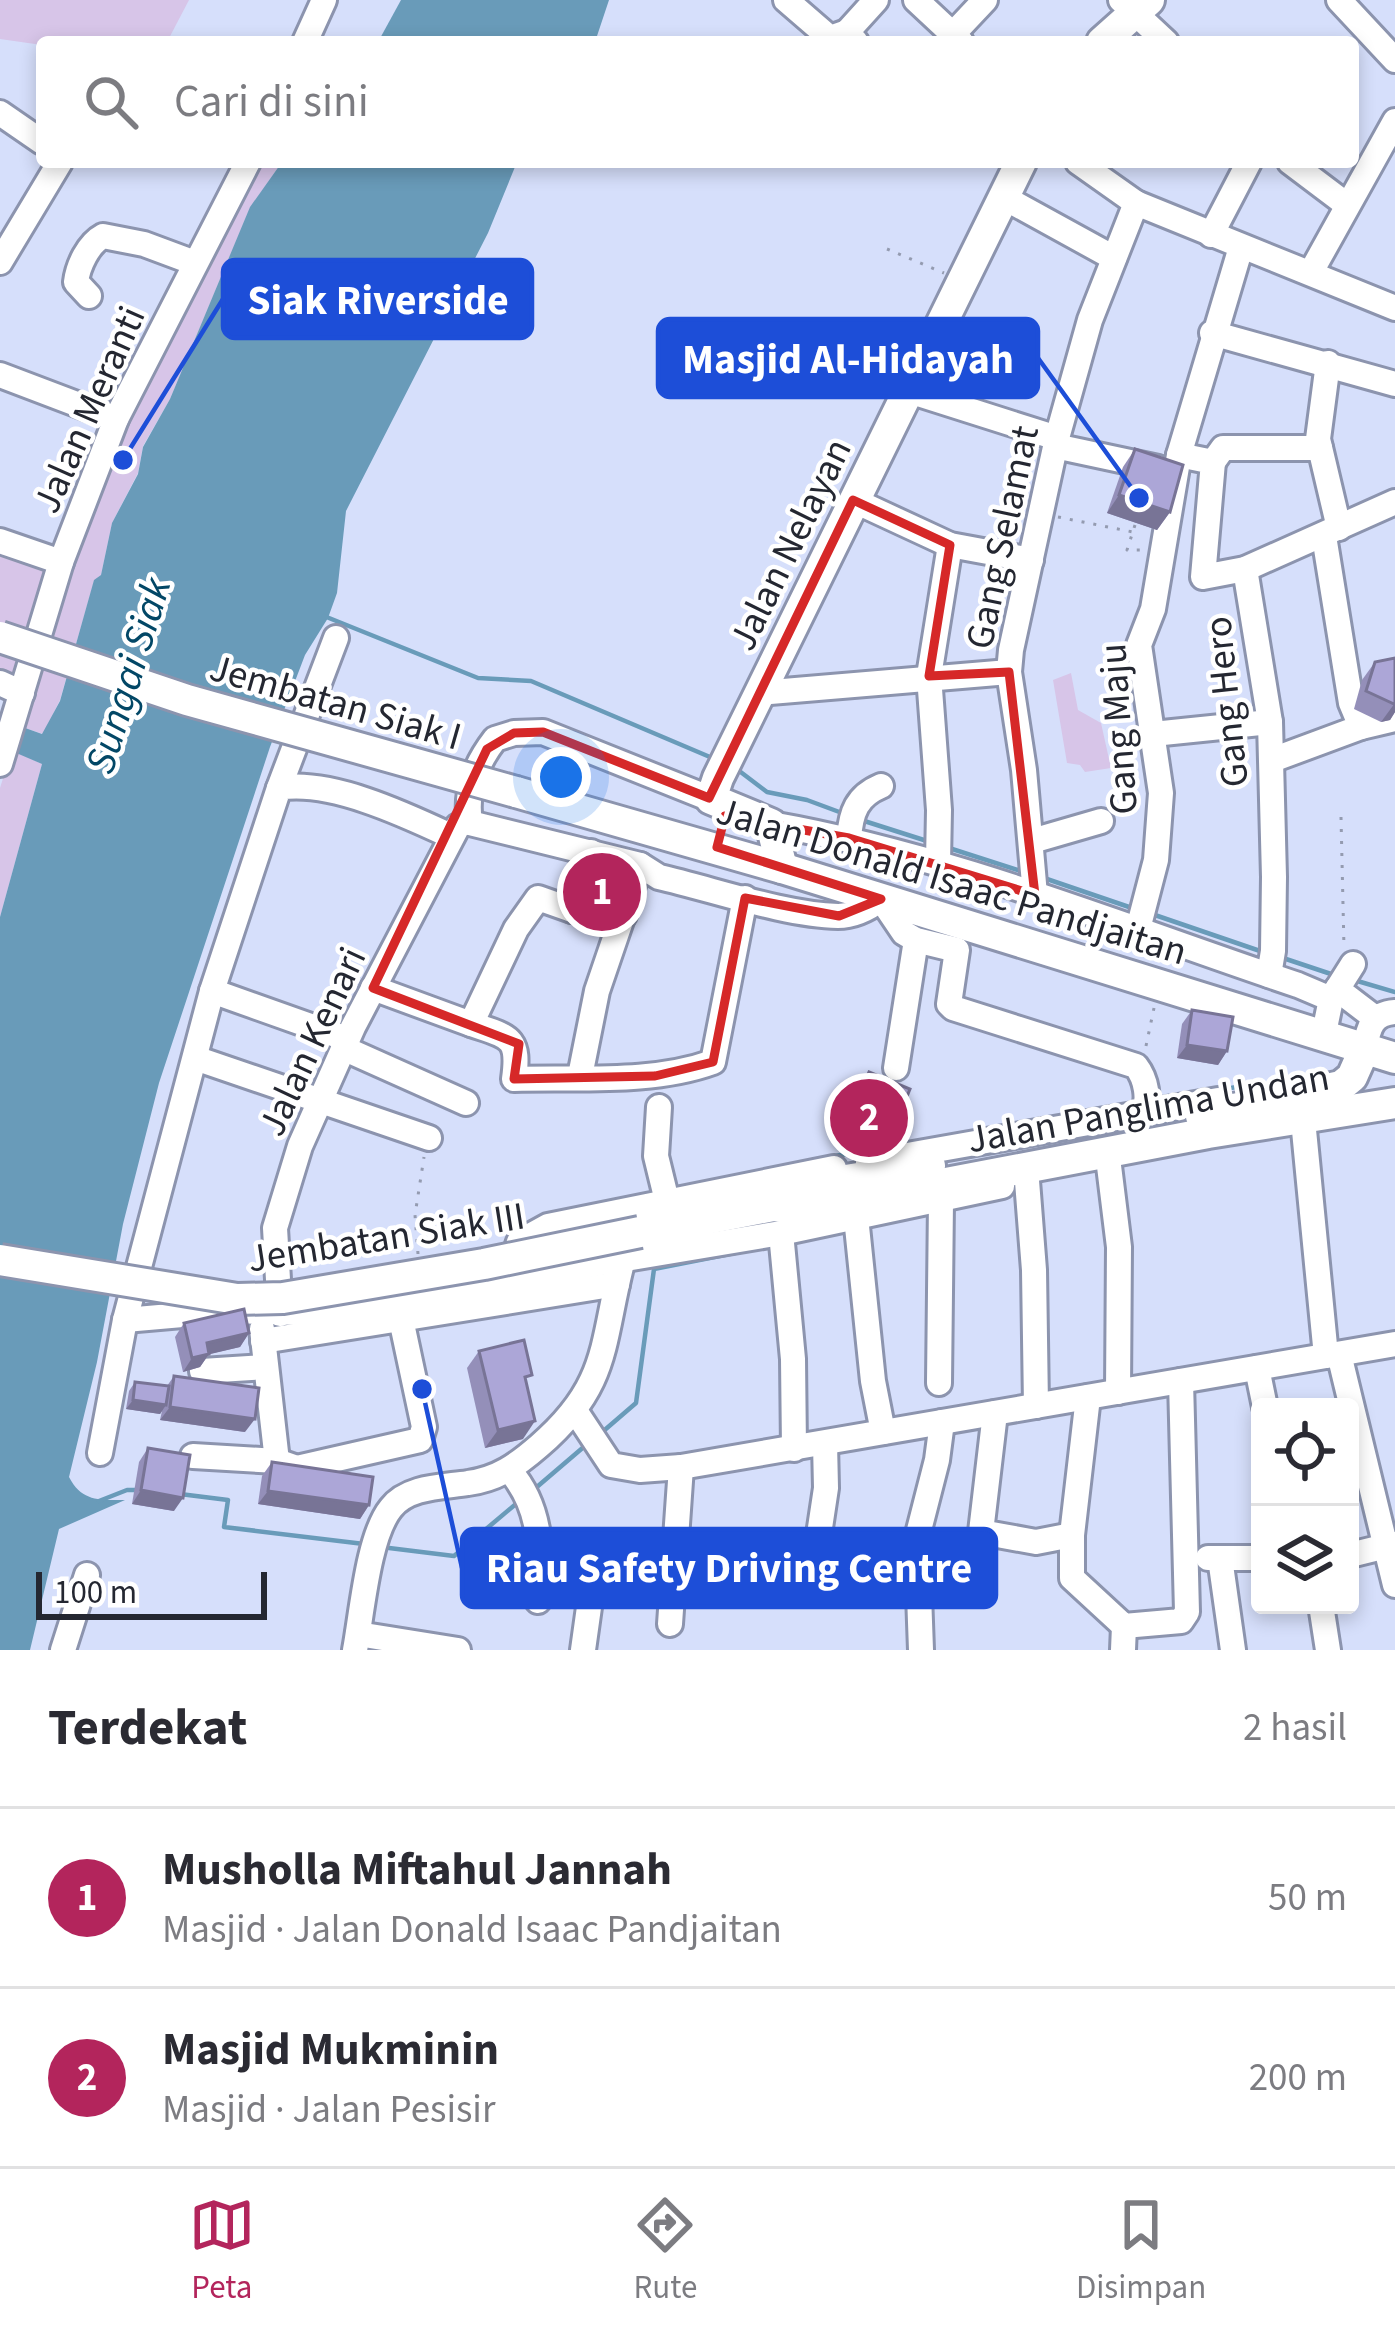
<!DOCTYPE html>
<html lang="id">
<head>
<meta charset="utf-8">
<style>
  body { margin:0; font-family:"Source Sans 3",sans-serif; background:#f2f2f3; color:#2b2b33 }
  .controls { position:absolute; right:36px; bottom:36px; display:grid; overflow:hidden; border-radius:12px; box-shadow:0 6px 18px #0003 }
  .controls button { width:108px; height:108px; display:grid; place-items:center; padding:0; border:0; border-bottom:3px solid #e1e1e2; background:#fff; color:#2b2b33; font:60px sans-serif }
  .scale { position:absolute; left:36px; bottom:30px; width:231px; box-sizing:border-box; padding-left:12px; border:6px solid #242731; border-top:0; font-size:33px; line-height:42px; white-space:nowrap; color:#242731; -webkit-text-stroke:9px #fff; paint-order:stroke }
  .you { position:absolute; left:561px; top:777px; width:42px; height:42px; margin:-30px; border:9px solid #fff; border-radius:50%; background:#1a73e8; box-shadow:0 0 0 18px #1a73e833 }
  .badge { display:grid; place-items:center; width:78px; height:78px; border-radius:50%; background:#b3255c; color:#fff; font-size:39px; font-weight:700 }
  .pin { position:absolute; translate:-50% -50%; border:6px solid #fff; box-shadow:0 3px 12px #0006 }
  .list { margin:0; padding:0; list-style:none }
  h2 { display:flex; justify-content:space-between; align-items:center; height:156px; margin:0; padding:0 48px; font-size:51px }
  h2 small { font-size:39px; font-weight:400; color:#7c7c81 }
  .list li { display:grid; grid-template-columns:78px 1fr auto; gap:36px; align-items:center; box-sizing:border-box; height:180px; padding:0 48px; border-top:3px solid #e1e1e2 }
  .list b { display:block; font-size:45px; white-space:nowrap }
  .list p { margin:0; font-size:39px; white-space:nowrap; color:#7c7c81 }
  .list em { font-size:39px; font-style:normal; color:#7c7c81 }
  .icon { flex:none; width:66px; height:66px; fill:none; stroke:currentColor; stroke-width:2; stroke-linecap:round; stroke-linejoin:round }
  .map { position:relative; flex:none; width:1395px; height:1650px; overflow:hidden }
  .search { position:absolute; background:#fff; box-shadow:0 6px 18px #0003; left:36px; right:36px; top:36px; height:132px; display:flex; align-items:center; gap:30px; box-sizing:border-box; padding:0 42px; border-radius:12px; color:#7c7c81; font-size:45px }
  .sheet { height:516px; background:#fff }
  nav { display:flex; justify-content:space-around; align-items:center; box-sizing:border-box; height:168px; border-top:3px solid #e1e1e2; background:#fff; font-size:33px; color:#7c7c81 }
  nav a { display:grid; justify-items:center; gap:6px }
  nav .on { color:#b3255c }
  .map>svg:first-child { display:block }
</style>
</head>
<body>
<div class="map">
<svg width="1395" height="1650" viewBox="0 0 1395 1650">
  <rect width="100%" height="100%" fill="#d6dffb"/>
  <g fill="#d7c5e8">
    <path d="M0 0H189L167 42 42 45 0 39Z"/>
    <path d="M252 162H282L250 208 170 399 143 446 138 473 112 523 101 575 94 581 60 700 43 734 19 726 121 422Z"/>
    <path d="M0 551 49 568 17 676 0 670Z"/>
    <path d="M1071 673 1078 710 1101 723 1111 768 1085 772 1080 765 1067 763 1053 680Z"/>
    <path d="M12 750 42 764 0 917V788Z"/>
  </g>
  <g fill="#699bb9">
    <path d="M401 0H609L595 42H378Z"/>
    <path d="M282 162H517L488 233 346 511 337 593 328 618 305 655 270 747 159 1083 123 1224 97 1362 69 1477C82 1502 100 1500 125 1500L59 1529 30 1650H0V917L42 764 0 746V719L42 734 60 701 94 580 101 575 112 523 138 474 143 447 170 399 250 207Z"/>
  </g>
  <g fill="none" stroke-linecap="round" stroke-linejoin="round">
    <g stroke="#699bb9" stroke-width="4.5">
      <path d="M324 616 478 678 531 681 717 760"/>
      <path d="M738 770 767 792 807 800 842 813"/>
      <path d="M858 819 927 841"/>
      <path d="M949 848 1024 872"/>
      <path d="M1041 877 1132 908"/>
      <path d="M1149 913 1263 952"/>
      <path d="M1280 957 1337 976"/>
      <path d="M1354 980 1395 992"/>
      <path d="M1219 1090 1260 1083"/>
      <path d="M823 1158 870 1150"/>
      <path d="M600 1434 636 1403 654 1269 740 1252"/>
      <path d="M531 1492 586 1445"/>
      <path d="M180 1494 228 1500 224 1527 364 1544"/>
      <path d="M99 1501 127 1490H139"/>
      <path d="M381 1547 454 1556 517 1503"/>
    </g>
    <g stroke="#8c94ae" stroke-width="30">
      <g id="minor">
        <path d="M786 0 830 38 847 32"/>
        <path d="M916 0 961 42"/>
        <path d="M1121 0 1166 42"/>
        <path d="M1339 0 1395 60"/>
        <path d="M953 34 985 0"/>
        <path d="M305 42 324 0"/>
        <path d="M856 42 847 32 876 0"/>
        <path d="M0 113 42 142"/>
        <path d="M1078 162 1136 203 1395 308"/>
        <path d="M1290 162 1347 205"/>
        <path d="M1003 197 1114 258"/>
        <path d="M1211 235 1249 162"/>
        <path d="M0 262 60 162"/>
        <path d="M1311 272 1395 121"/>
        <path d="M89 296 76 282C78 266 88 244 103 236L144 244 195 263"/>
        <path d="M1212 333 1395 384"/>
        <path d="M1328 363 1318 439 1339 528"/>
        <path d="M0 375 116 419"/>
        <path d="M909 391 1057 438"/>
        <path d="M1055 446 1158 468"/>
        <path d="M1179 455 1213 462 1203 577 1245 569 1395 502"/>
        <path d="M1213 462 1223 448H1320"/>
        <path d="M853 500 950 545 1031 560"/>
        <path d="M0 541 61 562"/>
        <path d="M1245 569 1270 722 1274 877 1273 951 1269 975"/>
        <path d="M0 683 22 693"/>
        <path d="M759 693 1009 672"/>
        <path d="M1361 727 1395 719"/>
        <path d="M1153 734 1270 722"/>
        <path d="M1272 760 1361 727 1351 703 1324 536"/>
        <path d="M0 764 61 562 116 419 248 162"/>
        <path d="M279 788 336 638"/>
        <path d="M470 823 640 865 659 877C712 889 785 915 838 916 855 916 868 909 881 899L904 933 916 940 957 950 949 1004 953 1008 1136 1066C1146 1079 1150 1099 1143 1114"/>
        <path d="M470 823C465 791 475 765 495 739L514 733 543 732 711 799"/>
        <path d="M771 824C953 856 1124 927 1298 985L1331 999 1324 1033"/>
        <path d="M849 838C851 812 857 796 881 786"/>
        <path d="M1032 841 1101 821"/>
        <path d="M938 862 939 810 929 676 950 545"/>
        <path d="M1035 895 1024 770 1009 672 1011 650 1057 438 1090 320 1136 203"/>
        <path d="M572 910 591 852"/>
        <path d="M1138 929 1156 860 1161 793 1139 645 1153 609 1179 455 1241 247"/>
        <path d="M373 988 471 1024 516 929 538 898 572 910 624 915"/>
        <path d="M1337 989 1375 1018"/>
        <path d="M212 991 347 1039"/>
        <path d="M1331 999 1353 964"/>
        <path d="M471 1024C509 1037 520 1036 514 1079 580 1077 652 1084 713 1062L745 898"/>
        <path d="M343 1048 466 1103"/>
        <path d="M1364 1050C1369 1029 1370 1014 1395 1012"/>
        <path d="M195 1058 429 1138"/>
        <path d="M896 1068 916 940"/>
        <path d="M580 1076 597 991 640 865"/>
        <path d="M659 1107 656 1156 667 1201"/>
        <path d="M1303 1120 1326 1356"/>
        <path d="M868 1162 1218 1100"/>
        <path d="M1109 1166 1119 1247 1118 1392"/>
        <path d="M1027 1181 1034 1270 1036 1406"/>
        <path d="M856 1217 873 1381 883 1432"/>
        <path d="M781 1233 793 1359 794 1449"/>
        <path d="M519 1270 515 1254 519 1242 548 1226 834 1168"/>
        <path d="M280 1314 275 1228 300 1146 353 1027 458 826"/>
        <path d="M125 1320 228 1311 302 1313 781 1233 1002 1186"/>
        <path d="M262 1329 277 1461"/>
        <path d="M263 1341 617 1284"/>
        <path d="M1339 1354 1395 1585"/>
        <path d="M1257 1368 1265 1407"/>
        <path d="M202 1371 266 1367"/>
        <path d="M939 1383 941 1201"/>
        <path d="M1088 1397 1072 1535V1578L1124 1626 1181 1621 1187 1612 1181 1381"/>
        <path d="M576 1412 611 1465 640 1470 681 1467 1395 1344"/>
        <path d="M995 1413 981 1532 1036 1542 1072 1535"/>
        <path d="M100 1453 125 1320 212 991 279 788C330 779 406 815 451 836"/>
        <path d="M193 1456 277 1461 297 1468 420 1440 424 1427 401 1319"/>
        <path d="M510 1471C542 1508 542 1554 538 1601"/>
        <path d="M1350 1555 1395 1544"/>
        <path d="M1208 1558H1260"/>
        <path d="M1220 1558 1233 1650"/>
        <path d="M815 1561 826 1488 825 1443"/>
        <path d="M969 1574 981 1532"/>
        <path d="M1321 1605 1328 1650"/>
        <path d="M670 1624 681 1467"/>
        <path d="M358 1634 458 1650"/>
        <path d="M63 1650 87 1575"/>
        <path d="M355 1650C362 1613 368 1536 391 1508 408 1486 443 1487 468 1483 498 1479 517 1465 539 1446 611 1384 601 1342 623 1259"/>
        <path d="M583 1650 590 1600"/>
        <path d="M921 1650 917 1538 937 1460 942 1422"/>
        <path d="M1123 1650 1124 1626"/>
      </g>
    </g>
    <g stroke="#8c94ae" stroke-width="36">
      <g id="major">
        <path d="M1102 42 1149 0"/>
        <path d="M516 792 782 868 1395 1058"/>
        <path d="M782 868 771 824 711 799 718 778 1021 162"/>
        <path d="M1201 1116 1341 1086 1352 1077 1364 1050"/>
        <path d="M774 1205 816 1185 930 1166"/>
        <path d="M640 1232 773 1206 810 1209 1208 1133 1395 1103"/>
      </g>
    </g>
    <g stroke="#949bb0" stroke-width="3" stroke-dasharray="3 9" stroke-linecap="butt">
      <path d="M887 249 944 273"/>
      <path d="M1058 517 1133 532"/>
      <path d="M1135 525 1127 550H1140"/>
      <path d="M1341 817 1344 948"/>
      <path d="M1146 1046 1154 1008"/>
      <path d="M418 1254 415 1215 424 1157"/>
    </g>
    <use href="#minor" stroke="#fff" stroke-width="24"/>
    <use href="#major" stroke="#fff" stroke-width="30"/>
    <g stroke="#8c94ae" stroke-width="36" stroke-linecap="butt">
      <g id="major-bridge">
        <path d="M0 637 187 700 516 792"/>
        <path d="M0 1260 237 1299 283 1298 484 1264 640 1232"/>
      </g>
    </g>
    <use href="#major-bridge" stroke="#fff" stroke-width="30"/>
  </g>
  <g fill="#948fb9">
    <path d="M1135 449 1170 512 1157 530 1107 513 1123 467Z"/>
    <path d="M1395 658V712L1390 720 1381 722 1354 709 1362 680 1375 662Z"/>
    <path d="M608 857 621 890 609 908 585 898 595 875Z"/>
    <path d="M1192 1010 1227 1051 1218 1065 1177 1058 1182 1024Z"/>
    <path d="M869 1072 881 1146 840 1128 857 1089Z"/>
    <path d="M184 1323 249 1333 240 1347 209 1354 200 1367 183 1372 175 1337Z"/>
    <path d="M479 1351 523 1439 485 1448 467 1368Z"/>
    <path d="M174 1376 245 1432 160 1420 162 1411 160 1414 126 1409 129 1391 135 1382 167 1386Z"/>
    <path d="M148 1448 174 1511 132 1504 139 1462Z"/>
    <path d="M272 1462 369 1505 360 1519 258 1504 262 1476Z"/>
  </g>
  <g fill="#787496">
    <path d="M1119 495 1170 512 1157 530 1107 513Z"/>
    <path d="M1395 703V712L1390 720 1381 722Z"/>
    <path d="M598 880 621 890 609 908 585 898Z"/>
    <path d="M1187 1045 1227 1051 1218 1065 1177 1058Z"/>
    <path d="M853 1110 894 1128 881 1146 840 1128Z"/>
    <path d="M249 1333 240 1347 198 1357 207 1343Z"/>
    <path d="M209 1354 200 1367 183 1372 192 1358Z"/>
    <path d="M133 1400 166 1405 160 1414 126 1409Z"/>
    <path d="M170 1407 255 1419 245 1432 160 1420Z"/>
    <path d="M535 1421 523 1439 485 1448 498 1430Z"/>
    <path d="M141 1490 183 1498 174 1511 132 1504Z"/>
    <path d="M268 1491 369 1505 360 1519 258 1504Z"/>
  </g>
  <g fill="#aca6d7" stroke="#787496" stroke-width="3">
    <path d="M1135 449 1183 465 1170 512 1119 495Z"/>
    <path d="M1395 658V703L1394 704 1366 691 1375 662Z"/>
    <path d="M608 857 631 867 621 890 598 880Z"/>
    <path d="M1192 1010 1233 1017 1227 1051 1187 1045Z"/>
    <path d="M869 1072 910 1089 894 1128 853 1110Z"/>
    <path d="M244 1309 249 1333 207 1343 209 1354 192 1358 184 1323Z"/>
    <path d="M524 1340 532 1375 525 1377 535 1421 498 1430 479 1351Z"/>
    <path d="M174 1376 259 1388 255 1419 170 1407Z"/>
    <path d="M135 1382 169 1386 166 1405 133 1400Z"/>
    <path d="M148 1448 190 1455 183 1498 141 1490Z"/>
    <path d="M272 1462 373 1477 369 1505 268 1491Z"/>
  </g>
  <path fill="none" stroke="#d62828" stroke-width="9" stroke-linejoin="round" d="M853 500 950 545 929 676 1009 672 1035 895 849 838 725 816 717 847 881 899 839 916 745 898 713 1062 655 1076 514 1079 519 1044 373 988 487 749 514 733 543 732 709 798Z"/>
  <g text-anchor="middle" stroke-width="9" stroke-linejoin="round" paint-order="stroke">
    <g font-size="39" fill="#242731" stroke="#fff">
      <text transform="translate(88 409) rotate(-66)" y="14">Jalan Meranti</text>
      <text transform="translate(1001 537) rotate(-78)" y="14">Gang Selamat</text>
      <text transform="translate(789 544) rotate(-64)" y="14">Jalan Nelayan</text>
      <text transform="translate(336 701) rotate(16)" y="14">Jembatan Siak I</text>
      <text transform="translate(1225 702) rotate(-96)" y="14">Gang Hero</text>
      <text transform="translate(1117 729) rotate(-94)" y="14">Gang Maju</text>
      <text transform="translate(952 880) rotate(17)" y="14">Jalan Donald Isaac Pandjaitan</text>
      <text transform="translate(311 1041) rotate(-65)" y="14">Jalan Kenari</text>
      <text transform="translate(1148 1107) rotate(-10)" y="14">Jalan Panglima Undan</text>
      <text transform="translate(386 1236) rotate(-9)" y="14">Jembatan Siak III</text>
    </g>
    <g font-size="42" font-style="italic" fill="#024766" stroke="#fff">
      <text transform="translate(127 675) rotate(-73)" y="15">Sungai Siak</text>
    </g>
  </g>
  <path fill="none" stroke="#1d4ed8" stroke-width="4.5" d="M123 460L223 299M1139 498L1038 358M422 1389L462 1568"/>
  <g fill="#1d4ed8" stroke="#fff" stroke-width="4.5">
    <circle cx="123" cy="460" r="12"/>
    <circle cx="1139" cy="498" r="12"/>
    <circle cx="422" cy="1389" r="12"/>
  </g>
  <g fill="#1d4ed8" stroke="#1d4ed8" stroke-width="4.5">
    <rect x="223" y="260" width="309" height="78" rx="12"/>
    <rect x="658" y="319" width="380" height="78" rx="12"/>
    <rect x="462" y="1529" width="534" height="78" rx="12"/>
  </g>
  <g font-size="42" text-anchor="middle" font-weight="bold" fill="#fff">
    <text x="378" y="314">Siak Riverside</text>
    <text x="848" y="373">Masjid Al-Hidayah</text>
    <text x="729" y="1582">Riau Safety Driving Centre</text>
  </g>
</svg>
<div class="controls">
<button><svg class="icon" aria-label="locate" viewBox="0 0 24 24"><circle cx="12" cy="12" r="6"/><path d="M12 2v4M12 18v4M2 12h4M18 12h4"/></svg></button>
<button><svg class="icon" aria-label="layers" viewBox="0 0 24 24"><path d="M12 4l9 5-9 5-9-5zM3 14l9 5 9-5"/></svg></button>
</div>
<div class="scale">100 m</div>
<div class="you"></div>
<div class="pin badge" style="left:602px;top:892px">1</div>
<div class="pin badge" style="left:869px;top:1118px">2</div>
<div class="search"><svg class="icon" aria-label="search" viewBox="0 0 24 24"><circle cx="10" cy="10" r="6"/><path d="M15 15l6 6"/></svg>Cari di sini</div>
</div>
<section class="sheet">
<h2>Terdekat<small>2 hasil</small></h2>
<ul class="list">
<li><span class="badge">1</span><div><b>Musholla Miftahul Jannah</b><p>Masjid · Jalan Donald Isaac Pandjaitan</p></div><em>50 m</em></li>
<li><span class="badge">2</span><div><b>Masjid Mukminin</b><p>Masjid · Jalan Pesisir</p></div><em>200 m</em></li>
</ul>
</section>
<nav>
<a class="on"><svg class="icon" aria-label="map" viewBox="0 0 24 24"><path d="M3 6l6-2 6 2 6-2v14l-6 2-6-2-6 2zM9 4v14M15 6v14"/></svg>Peta</a>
<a><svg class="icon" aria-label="directions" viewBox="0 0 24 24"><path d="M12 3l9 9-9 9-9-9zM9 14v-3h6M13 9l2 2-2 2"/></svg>Rute</a>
<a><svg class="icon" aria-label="saved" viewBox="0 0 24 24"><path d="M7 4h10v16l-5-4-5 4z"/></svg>Disimpan</a>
</nav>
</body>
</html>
